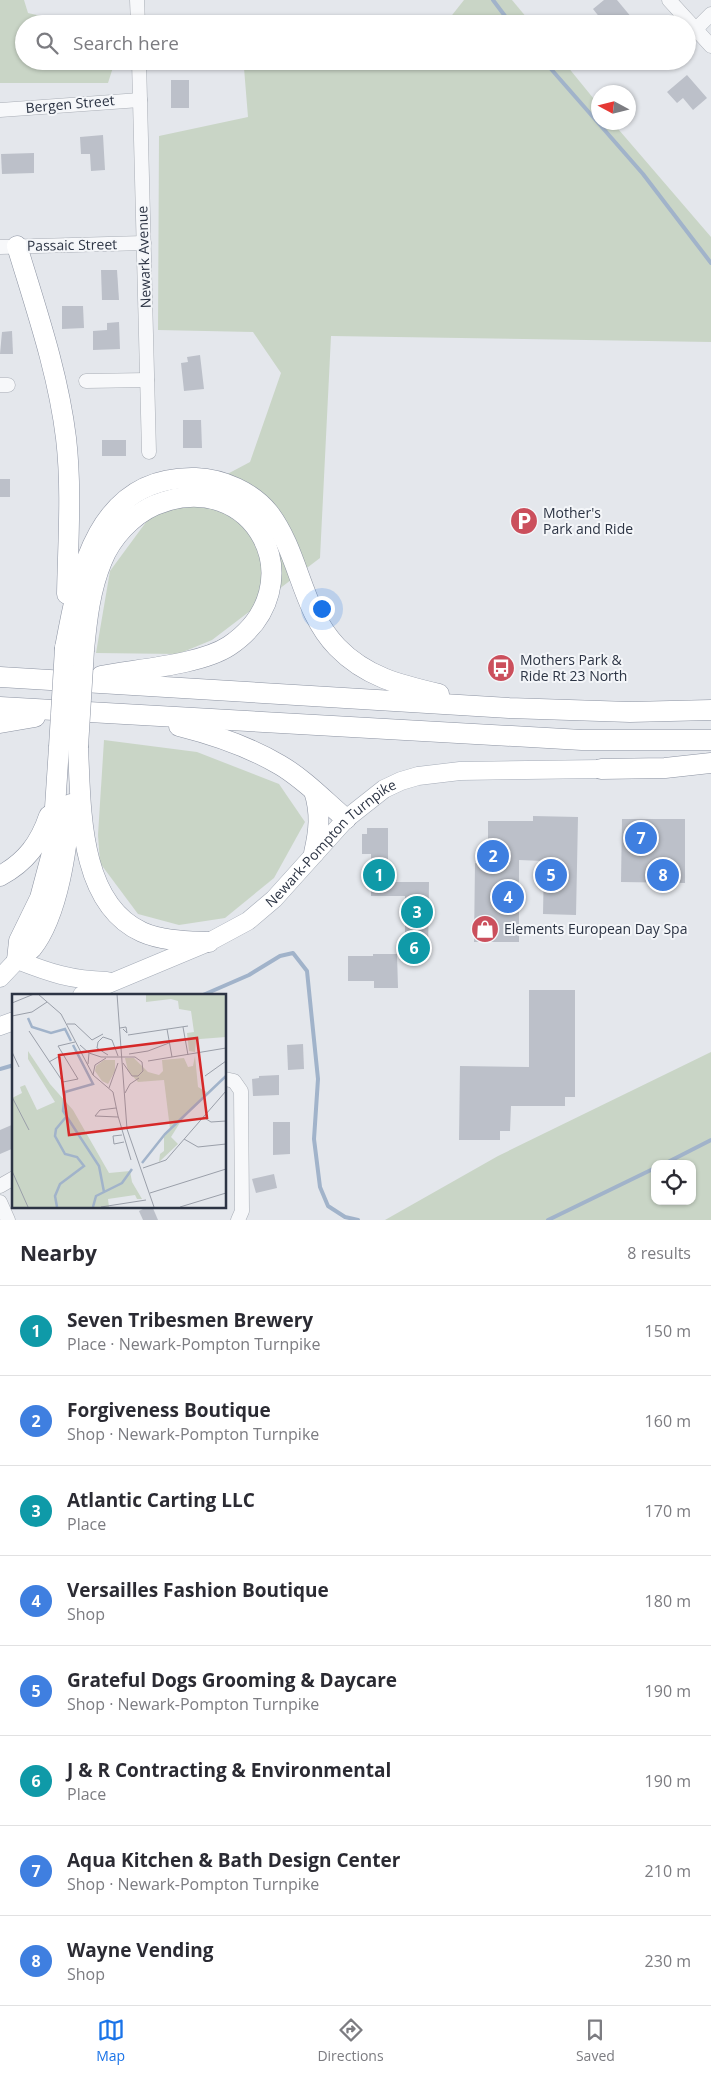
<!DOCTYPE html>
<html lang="en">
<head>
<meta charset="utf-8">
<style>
  body { margin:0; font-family:"Open Sans",sans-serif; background:#f2f2f3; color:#2b2b33 }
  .controls { position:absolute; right:15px; bottom:15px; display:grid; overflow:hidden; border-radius:10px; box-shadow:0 1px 4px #0004 }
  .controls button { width:45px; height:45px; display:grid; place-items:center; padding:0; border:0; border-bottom:1px solid #e1e1e2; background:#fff; color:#2b2b33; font:25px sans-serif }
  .compass { position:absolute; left:591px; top:85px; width:45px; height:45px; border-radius:50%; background:#fff; box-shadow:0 1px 4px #0004; rotate:277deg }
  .you { position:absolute; left:321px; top:608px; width:18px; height:18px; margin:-12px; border:4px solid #fff; border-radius:50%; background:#1a73e8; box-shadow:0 0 0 8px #1a73e833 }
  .badge { display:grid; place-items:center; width:32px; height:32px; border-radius:50%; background:#1a73e8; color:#fff; font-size:16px; font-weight:700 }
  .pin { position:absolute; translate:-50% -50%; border:2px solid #fff; box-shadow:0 1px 5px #0006 }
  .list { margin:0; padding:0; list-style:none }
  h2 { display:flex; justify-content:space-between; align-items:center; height:65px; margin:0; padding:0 20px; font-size:21px }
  h2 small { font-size:16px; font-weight:400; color:#7c7c81 }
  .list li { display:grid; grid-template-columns:32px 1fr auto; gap:15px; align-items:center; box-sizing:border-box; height:90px; padding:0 20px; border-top:1px solid #e1e1e2 }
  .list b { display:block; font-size:19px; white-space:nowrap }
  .list p { margin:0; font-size:16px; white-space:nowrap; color:#7c7c81 }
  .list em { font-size:16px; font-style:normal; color:#7c7c81 }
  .icon { flex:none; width:28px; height:28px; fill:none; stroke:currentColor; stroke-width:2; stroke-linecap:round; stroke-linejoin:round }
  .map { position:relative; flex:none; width:711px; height:1220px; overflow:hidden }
  .search { position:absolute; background:#fff; box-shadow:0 1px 4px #0004; left:15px; right:15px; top:15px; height:55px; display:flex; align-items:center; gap:12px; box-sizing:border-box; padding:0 18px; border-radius:28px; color:#7c7c81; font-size:19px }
  .sheet { height:785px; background:#fff }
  nav { display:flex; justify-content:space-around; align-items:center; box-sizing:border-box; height:70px; border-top:1px solid #e1e1e2; background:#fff; font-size:14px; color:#7c7c81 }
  nav a { display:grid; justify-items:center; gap:2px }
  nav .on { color:#1a73e8 }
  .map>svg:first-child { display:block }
</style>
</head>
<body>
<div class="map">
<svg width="711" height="1220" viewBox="0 0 711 1220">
  <rect width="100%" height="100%" fill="#e4e7ec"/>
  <g fill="#c9d5c6" fill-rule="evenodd">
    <path d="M0 0H24L28 13 76 24H24V61H115L108 83H0Z"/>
    <path d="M464 0H512L532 24H445Z"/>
    <path d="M159 61H563L598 104V122L613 123 711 237V342L331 336 320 558 212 640 178 654 96 653 110 571 152 514 250 462 281 373 253 332 158 330 159 136 248 117 244 68 159 63Z"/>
    <path d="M104 740 197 752 279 784 305 822 274 878 225 918 179 925 138 914 100 863 98 835Z"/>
    <path d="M711 1052V1220H385L498 1156ZM655 1164H692V1201H655Z"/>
  </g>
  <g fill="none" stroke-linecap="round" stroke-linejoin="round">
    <g stroke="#a1b3ca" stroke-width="4">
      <path d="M493 0 511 24"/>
      <path d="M544 61 643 174 711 263"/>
      <path d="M203 995 249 975 280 956 293 953 307 971 318 1079 314 1139 320 1187 328 1206 345 1217 358 1220"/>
      <path d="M0 1069 14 1065"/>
      <path d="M664 1164 711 1140"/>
      <path d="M548 1220 655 1168"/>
    </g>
  </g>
  <g fill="#bcc0c9">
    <path d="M604 0H617L637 24H605L593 9Z"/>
    <path d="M687 75 707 98 693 110 683 98 677 103 667 92Z"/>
    <rect x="171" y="80" width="18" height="28"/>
    <path d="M103 135 105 170 91 171 90 154H81L80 137Z"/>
    <path d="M34 153V173L2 174 1 154Z"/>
    <path d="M101 270H117L119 300H102Z"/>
    <path d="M62 306H83L84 328 62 329Z"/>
    <path d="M119 322 120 349 93 350V331L107 330V323Z"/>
    <path d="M12 331 13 354H0L2 332Z"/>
    <path d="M200 355 204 389 184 391 181 363 188 362 187 357Z"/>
    <path d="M183 420H201L202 448H183Z"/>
    <rect x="102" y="440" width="24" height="16"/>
    <rect x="0" y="479" width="10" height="18"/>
    <path d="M533 816 578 817 576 915 543 914 544 861 519 860V942H474L475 863 488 864V821H533Z"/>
    <path d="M622 819H685V883L621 882Z"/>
    <path d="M367 828H388V882H429L428 955 399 954 400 942H405V896H371V854H362V834H367Z"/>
    <path d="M373 954H397L398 988H374V981H348V956H373Z"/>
    <path d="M529 990H575V1097H565V1106H511L510 1131H500V1140H459L460 1066 529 1067Z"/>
    <path d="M303 1044 304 1069 288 1070 287 1045Z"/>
    <path d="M279 1075V1095L253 1096 252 1079 259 1078V1076Z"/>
    <path d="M273 1122H290V1154L273 1155Z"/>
    <path d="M14 1124V1148L0 1154V1130Z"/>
    <path d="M274 1174 277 1188 256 1193 252 1179Z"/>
    <path d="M149 1206H152L158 1220H143L139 1211Z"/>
  </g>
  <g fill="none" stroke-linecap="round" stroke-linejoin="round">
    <g stroke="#a9aeb6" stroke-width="15">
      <g id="minor">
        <path d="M137 0 138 24"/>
        <path d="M669 0 711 46"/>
        <path d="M696 29 711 14"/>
        <path d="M139 61 149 452"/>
        <path d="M0 110 140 100"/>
        <path d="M0 247 144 243"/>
        <path d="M86 381 147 380"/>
        <path d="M0 385H8"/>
        <path d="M225 1079 234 1081 241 1091 242 1211 238 1220"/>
        <path d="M0 1186 14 1178"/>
        <path d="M0 1202 8 1220"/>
      </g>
    </g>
    <g stroke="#a4abb7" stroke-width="19">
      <g id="major">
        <path d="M0 978 17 960C50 973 71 980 107 981"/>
        <path id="s1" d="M82 995 209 942 248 921 274 899 346 819 384 789 401 781 418 776 460 771 601 769"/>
        <path d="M0 1026 14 1021"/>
      </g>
    </g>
    <g stroke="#8c93a2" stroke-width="21">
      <g id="highway">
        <path d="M17 246C36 309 58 372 66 438 72 489 68 542 67 594"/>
        <path d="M65 648C79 572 97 475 196 478 223 479 252 492 269 513 300 554 301 610 337 647 366 677 400 685 439 694"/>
        <path d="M84 650C87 619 90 590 102 561 111 538 132 515 155 505 254 464 318 586 229 646 200 665 137 669 101 676"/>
        <path d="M0 677 509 708 630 712 711 710"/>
        <path d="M0 707 582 740H711"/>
        <path d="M0 723 35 717"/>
        <path d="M179 726C215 735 248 746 280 765 304 779 325 801 346 819"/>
        <path d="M78 747C81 806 78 903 142 932 162 941 187 941 209 942"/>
        <path d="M601 769 665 768 711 763"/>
        <path d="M314 853C319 831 321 813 314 791"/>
        <path d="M0 876C26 862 40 843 49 816"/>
        <path d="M17 960C22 956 28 952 32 948 59 914 67 846 71 804"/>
        <path d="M17 960 19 941 40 898 52 853 59 747"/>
      </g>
    </g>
    <use href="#minor" stroke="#f7f8fa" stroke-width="14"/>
    <use href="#major" stroke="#fff" stroke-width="18"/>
    <use href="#highway" stroke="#fff" stroke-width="20"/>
    <g stroke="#8c93a2" stroke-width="21" stroke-linecap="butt">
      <g id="highway-bridge">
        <path d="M59 747 65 648"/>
        <path d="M78 747 84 650"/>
      </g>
    </g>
    <use href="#highway-bridge" stroke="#fff" stroke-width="20"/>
  </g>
  <defs>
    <g id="parking-disc" transform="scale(1.4375)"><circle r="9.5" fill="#cb4f5c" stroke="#f4f6f9"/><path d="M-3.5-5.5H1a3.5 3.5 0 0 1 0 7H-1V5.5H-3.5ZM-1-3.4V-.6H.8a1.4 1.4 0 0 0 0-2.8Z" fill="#fff"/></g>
    <g id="bus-disc" transform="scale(1.4375)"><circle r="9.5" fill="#cb4f5c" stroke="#f4f6f9"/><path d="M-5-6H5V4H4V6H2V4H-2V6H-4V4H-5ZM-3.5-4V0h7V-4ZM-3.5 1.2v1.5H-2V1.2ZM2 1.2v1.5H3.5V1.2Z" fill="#fff"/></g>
    <g id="shop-disc" transform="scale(1.4375)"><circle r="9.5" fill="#cb4f5c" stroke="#f4f6f9"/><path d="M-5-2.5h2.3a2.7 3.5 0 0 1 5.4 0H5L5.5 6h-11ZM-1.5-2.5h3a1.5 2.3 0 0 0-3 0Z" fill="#fff"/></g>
  </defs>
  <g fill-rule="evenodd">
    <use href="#parking-disc" x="524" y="521"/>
    <use href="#bus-disc" x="501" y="668"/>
    <use href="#shop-disc" x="485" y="929"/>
  </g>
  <g text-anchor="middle" stroke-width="4" stroke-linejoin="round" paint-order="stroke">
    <g font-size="14" fill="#2c3444" stroke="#f4f6f9">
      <text transform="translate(70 104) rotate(-5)" y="5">Bergen Street</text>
      <text transform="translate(72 245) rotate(-1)" y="5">Passaic Street</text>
      <text transform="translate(144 257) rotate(-92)" y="5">Newark Avenue</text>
      <text dy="5" stroke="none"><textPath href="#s1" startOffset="296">Newark-Pompton Turnpike</textPath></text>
    </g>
    <g font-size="14" fill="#2c3444" stroke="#f4f6f9" text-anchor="start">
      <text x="543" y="518">Mother's<tspan x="543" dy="16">Park and Ride</tspan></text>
      <text x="520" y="665">Mothers Park &amp;<tspan x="520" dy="16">Ride Rt 23 North</tspan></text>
      <text x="504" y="934">Elements European Day Spa</text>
    </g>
  </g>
  <g transform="translate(12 994)">
    <rect width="214" height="214" fill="#e4e7ec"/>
    <path d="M134 0H214V43L188 45 184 47 183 58 177 57 175 39 182 38 179 17 167 15 166 7 159 5 134 8ZM16 57 38 90 61 116 97 179 118 177 120 188 130 205H125L123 201 96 205 97 213H0V104L10 99 8 93 13 91 25 116 43 108 16 65ZM183 62 186 93 195 98 169 127 159 143 166 150 147 168 148 160 152 157V143L158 135 152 86 126 88 116 77 113 64H122L136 78 147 81 151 77 150 66 172 64 176 73 181 72ZM92 66H103V77L96 90 90 87 83 77 84 72Z" fill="#c9d5c6"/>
    <path fill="none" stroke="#a1b3ca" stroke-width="2.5" d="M16 24 20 33 39 39 53 35 59 47M61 51 81 90 53 98 51 117 87 172 92 198M130 169 153 140 214 82M45 213 43 202 48 190 72 172 65 163 53 160 43 142 44 135 54 123M81 213 84 202 110 189 120 175"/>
    <path fill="none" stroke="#9a9fa9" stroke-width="1" d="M26 0 49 20 81 81 101 98 106 122M105 0 115 135 142 213M0 9 22 0M0 22 20 18 35 8M55 30H63L80 46 91 40M171 33 176 61M108 34 114 33 115 39 111 35M155 35 160 63M17 37 51 88 66 85 46 52 63 48M116 41 176 32M68 51 77 59 76 70M0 58 7 73M77 59 89 63H123L130 68 131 77 126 82H120L111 69M117 60 136 57 157 49M96 61 85 54 86 48 91 43 100 46 106 62M136 67 214 54M37 68 51 60M81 81 83 71 94 64M193 82 214 67M97 94 106 69M113 99 118 90 127 84M0 103 17 136M104 114 88 116 83 122 106 123M106 122 119 166M191 123 199 128 214 127M110 141 101 142 102 150 112 148M172 145 186 153 214 150M131 174 154 166 214 97M0 177 16 213M138 199 214 175M89 213 134 206M168 213 214 199"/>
    <path fill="#d62828" fill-opacity="0.15" stroke="#d62828" stroke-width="2.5" d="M185 44 195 124 57 141 47 61Z"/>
    <rect width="214" height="214" fill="none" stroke="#2c3444" stroke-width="2.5"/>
  </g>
</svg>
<div class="controls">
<button><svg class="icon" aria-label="locate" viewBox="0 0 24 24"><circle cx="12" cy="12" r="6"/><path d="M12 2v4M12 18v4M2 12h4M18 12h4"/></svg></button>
</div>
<svg class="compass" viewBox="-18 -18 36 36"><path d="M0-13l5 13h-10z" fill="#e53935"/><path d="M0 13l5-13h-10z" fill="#7c7c81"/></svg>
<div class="you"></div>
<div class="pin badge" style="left:379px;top:875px;background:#0f9aa8">1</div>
<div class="pin badge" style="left:493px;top:856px;background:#3f7fe0">2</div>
<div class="pin badge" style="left:417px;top:912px;background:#0f9aa8">3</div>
<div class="pin badge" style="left:508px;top:897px;background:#3f7fe0">4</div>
<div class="pin badge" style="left:551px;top:875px;background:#3f7fe0">5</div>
<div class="pin badge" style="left:414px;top:948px;background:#0f9aa8">6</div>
<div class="pin badge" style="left:641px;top:838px;background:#3f7fe0">7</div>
<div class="pin badge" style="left:663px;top:875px;background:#3f7fe0">8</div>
<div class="search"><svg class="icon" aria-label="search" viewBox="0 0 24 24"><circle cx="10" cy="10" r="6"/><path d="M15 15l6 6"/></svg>Search here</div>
</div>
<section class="sheet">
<h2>Nearby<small>8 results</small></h2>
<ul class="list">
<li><span class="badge" style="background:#0f9aa8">1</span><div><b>Seven Tribesmen Brewery</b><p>Place · Newark-Pompton Turnpike</p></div><em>150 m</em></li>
<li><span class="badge" style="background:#3f7fe0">2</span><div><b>Forgiveness Boutique</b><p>Shop · Newark-Pompton Turnpike</p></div><em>160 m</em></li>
<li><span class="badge" style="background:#0f9aa8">3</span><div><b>Atlantic Carting LLC</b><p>Place</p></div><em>170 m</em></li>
<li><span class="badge" style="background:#3f7fe0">4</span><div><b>Versailles Fashion Boutique</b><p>Shop</p></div><em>180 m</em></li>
<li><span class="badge" style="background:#3f7fe0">5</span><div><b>Grateful Dogs Grooming &amp; Daycare</b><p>Shop · Newark-Pompton Turnpike</p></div><em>190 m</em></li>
<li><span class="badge" style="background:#0f9aa8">6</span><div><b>J &amp; R Contracting &amp; Environmental</b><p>Place</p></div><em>190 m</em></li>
<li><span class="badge" style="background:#3f7fe0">7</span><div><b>Aqua Kitchen &amp; Bath Design Center</b><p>Shop · Newark-Pompton Turnpike</p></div><em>210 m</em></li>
<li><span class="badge" style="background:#3f7fe0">8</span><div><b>Wayne Vending</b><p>Shop</p></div><em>230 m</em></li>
</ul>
</section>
<nav>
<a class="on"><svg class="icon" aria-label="map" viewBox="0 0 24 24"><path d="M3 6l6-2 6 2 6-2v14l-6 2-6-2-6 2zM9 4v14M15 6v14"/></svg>Map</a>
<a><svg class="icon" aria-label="directions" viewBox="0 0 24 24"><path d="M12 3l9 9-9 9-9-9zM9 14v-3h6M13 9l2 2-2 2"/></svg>Directions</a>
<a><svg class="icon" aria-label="saved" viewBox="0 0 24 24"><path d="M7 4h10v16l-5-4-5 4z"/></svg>Saved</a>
</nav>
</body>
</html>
